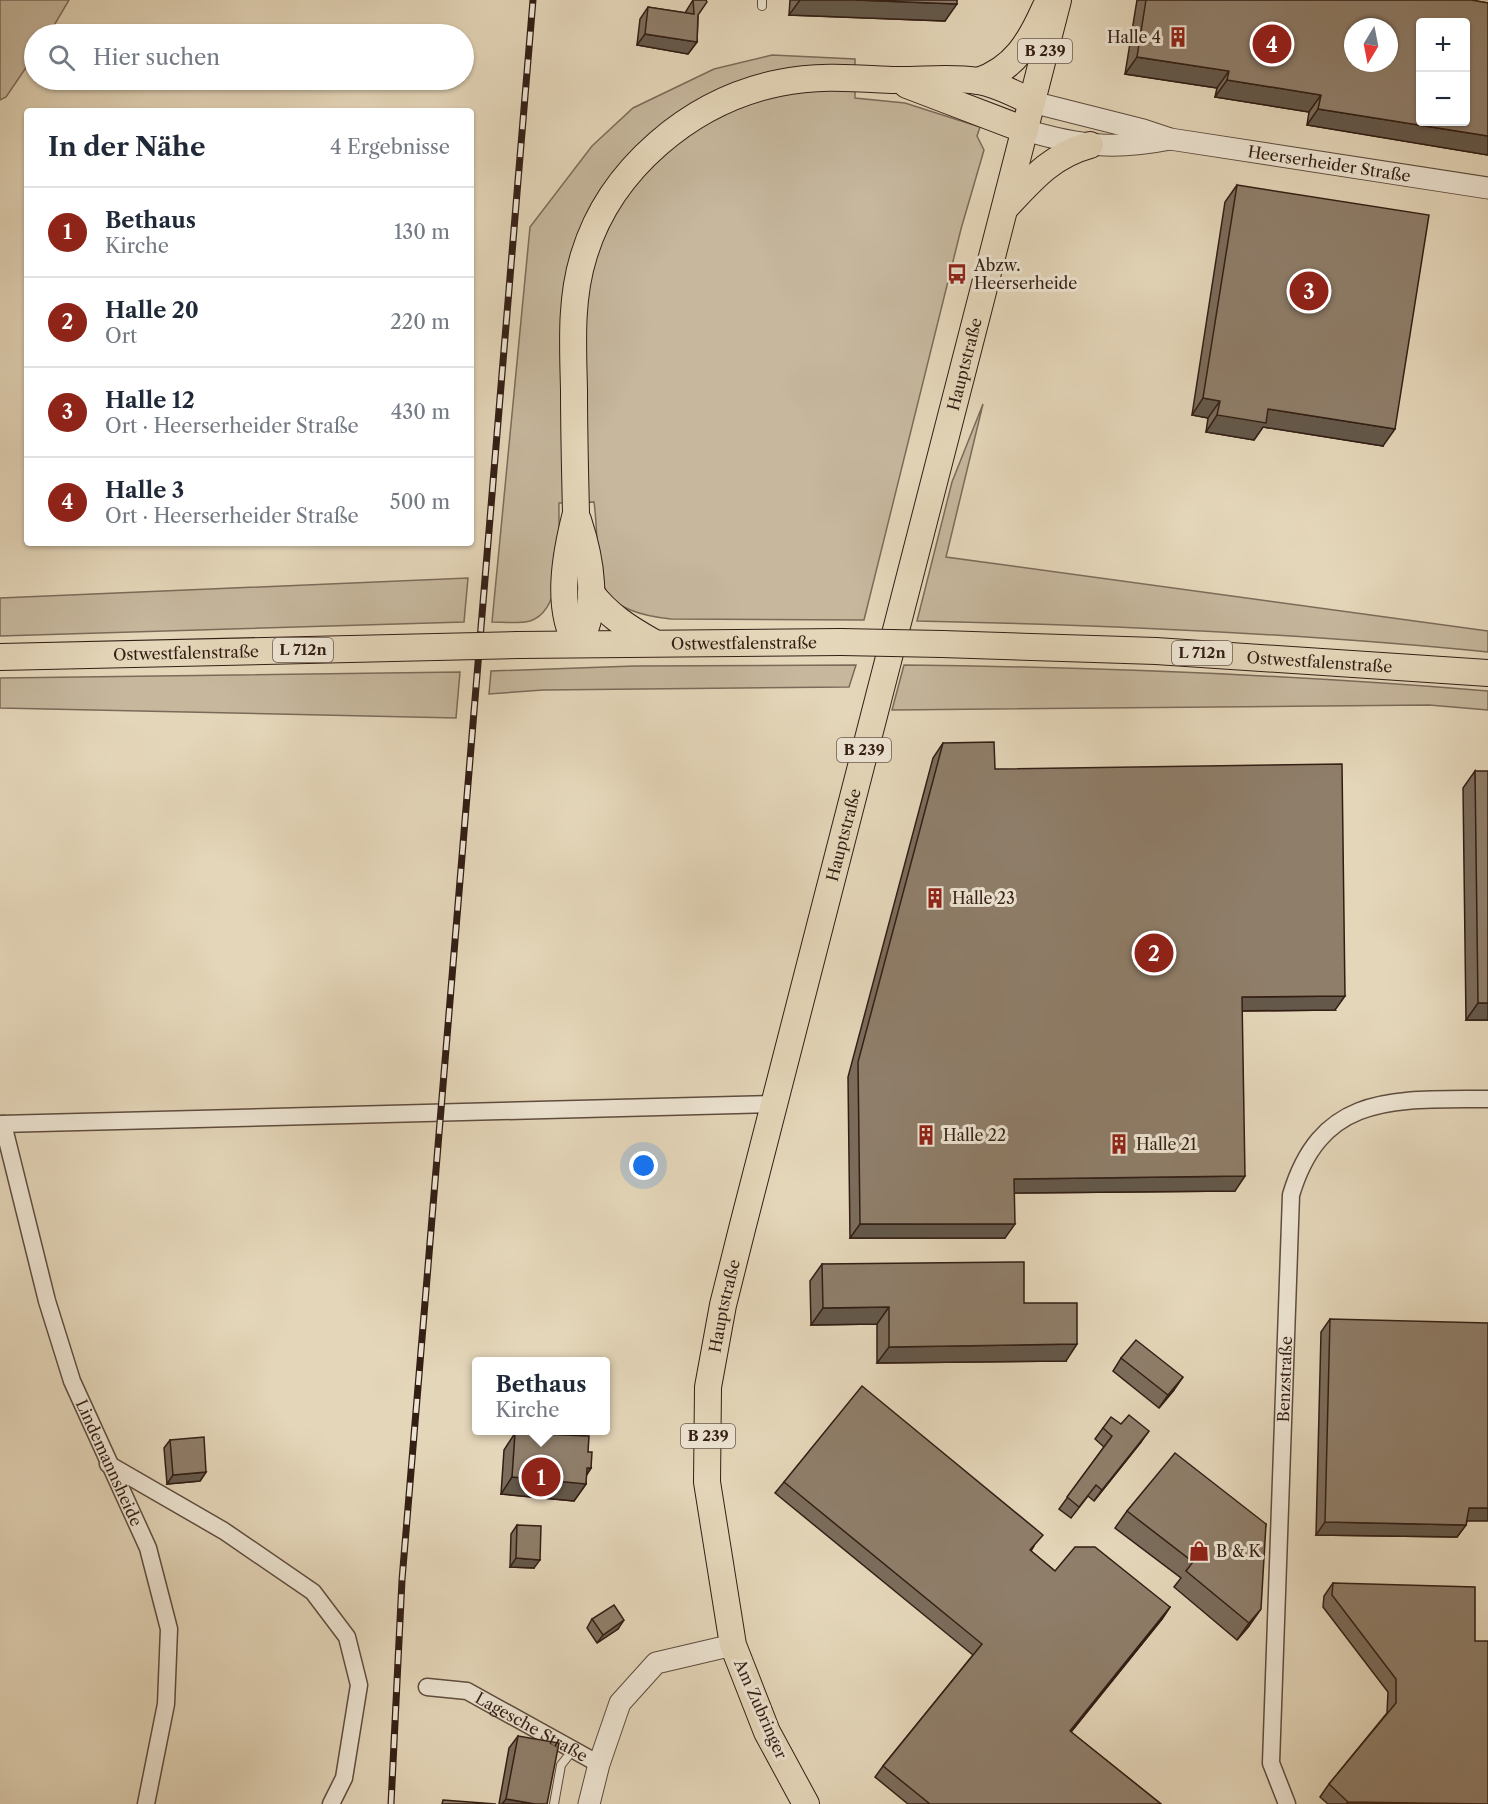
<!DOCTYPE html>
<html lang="de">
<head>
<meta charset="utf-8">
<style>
  body { margin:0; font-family:"Libre Caslon Text",serif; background:#f2f2f3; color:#1f2937 }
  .controls { position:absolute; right:18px; top:18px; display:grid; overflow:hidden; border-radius:6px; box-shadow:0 2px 4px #0004 }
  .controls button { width:54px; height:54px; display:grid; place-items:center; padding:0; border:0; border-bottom:2px solid #e0e1e3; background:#fff; color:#1f2937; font:30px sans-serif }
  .compass { position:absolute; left:1344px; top:18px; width:54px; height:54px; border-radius:50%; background:#fff; box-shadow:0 2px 4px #0004; rotate:190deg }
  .you { position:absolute; left:644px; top:1166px; width:21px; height:21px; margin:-15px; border:4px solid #fff; border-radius:50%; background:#1a73e8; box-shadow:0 0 0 9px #1a73e833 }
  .badge { display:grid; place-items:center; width:39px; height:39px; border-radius:50%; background:#8f2418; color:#fff; font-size:20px; font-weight:700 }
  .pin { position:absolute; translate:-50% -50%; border:3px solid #fff; box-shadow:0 2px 6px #0006 }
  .popup { position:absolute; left:472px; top:1357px; width:138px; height:78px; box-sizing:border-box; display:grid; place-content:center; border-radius:6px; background:#fff; filter:drop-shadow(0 2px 4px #0005); font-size:20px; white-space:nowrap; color:#747a83 }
  .popup b { font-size:22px; color:#1f2937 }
  .popup::after { content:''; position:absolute; left:50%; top:100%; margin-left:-12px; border:12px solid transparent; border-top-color:#fff }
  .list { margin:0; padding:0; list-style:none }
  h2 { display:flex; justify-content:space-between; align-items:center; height:78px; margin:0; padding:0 24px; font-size:26px }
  h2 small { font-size:20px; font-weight:400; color:#747a83 }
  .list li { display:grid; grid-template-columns:39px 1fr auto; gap:18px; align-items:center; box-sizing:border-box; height:90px; padding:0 24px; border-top:2px solid #e0e1e3 }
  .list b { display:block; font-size:22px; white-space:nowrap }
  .list p { margin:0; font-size:20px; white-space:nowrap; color:#747a83 }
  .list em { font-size:20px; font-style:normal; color:#747a83 }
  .icon { flex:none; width:33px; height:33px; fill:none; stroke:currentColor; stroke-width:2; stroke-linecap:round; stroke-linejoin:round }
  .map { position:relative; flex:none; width:1488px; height:1804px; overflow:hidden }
  .search { position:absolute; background:#fff; box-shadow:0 2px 4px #0004; left:24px; top:24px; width:450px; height:66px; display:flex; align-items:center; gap:15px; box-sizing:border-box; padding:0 21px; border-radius:33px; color:#747a83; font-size:22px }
  .panel { position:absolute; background:#fff; box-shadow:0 2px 4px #0004; left:24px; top:108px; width:450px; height:438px; border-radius:6px }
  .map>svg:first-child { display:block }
</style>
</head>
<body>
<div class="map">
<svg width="1488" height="1804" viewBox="0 0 1488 1804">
  <rect width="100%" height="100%" fill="#e4d6b9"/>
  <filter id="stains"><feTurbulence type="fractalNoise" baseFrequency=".00333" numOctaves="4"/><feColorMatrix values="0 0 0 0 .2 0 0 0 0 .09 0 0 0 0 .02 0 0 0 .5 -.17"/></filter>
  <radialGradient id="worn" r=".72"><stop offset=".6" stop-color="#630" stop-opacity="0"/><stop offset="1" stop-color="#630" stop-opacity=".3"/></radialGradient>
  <g fill="#c6b79d" stroke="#7c6a59" stroke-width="1.5">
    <path d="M0 0H69L49 34H34V56L6 97 0 100Z"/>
    <path d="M772 55 855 59V98L905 103 980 127 977 136 984 150 961 229 864 620 671 619C582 609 603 571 594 502L559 503C558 533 567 609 530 621 518 624 504 622 492 622L530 227 592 146 633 108 714 69Z"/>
    <path d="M983 404 946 557 1488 631V652C1298 633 1107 625 917 621L952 482Z"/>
    <path d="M468 578 464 622 0 636V598Z"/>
    <path d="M856 665 849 687 543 690 489 694 491 671 634 666Z"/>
    <path d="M904 665C1099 667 1293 675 1488 691V710L1429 705 892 710Z"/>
    <path d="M460 672 456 718 0 708V678Z"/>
  </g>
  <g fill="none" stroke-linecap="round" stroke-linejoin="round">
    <g stroke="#5f4c3e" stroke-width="10">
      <g id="service">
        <path d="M762 6V0"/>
        <path d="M554 1804 561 1765 573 1750"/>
      </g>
    </g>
    <g stroke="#5f4c3e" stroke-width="19">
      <g id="minor">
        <path d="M0 1124 774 1104"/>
        <path id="s1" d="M3 1124 47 1301 72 1381 148 1548 169 1629 166 1704 146 1804"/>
        <path d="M108 1464 224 1531 313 1592 347 1637 359 1685 344 1778 331 1804"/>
        <path id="s2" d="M427 1687 467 1691 599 1764"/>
        <path id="s3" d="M1287 1804 1271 1763 1291 1195C1322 1091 1397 1100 1488 1099"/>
      </g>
    </g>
    <g stroke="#5f4c3e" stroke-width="23">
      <g id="tertiary">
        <path id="s4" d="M1032 102 1143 130 1170 139 1488 188"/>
        <path d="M1025 130C1079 146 1115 150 1170 139"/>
        <path d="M589 1804 599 1764 620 1703 656 1663 733 1645"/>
      </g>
    </g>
    <g stroke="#331e15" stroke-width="28">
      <g id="primary">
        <path d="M978 81C1014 69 1030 42 1045 8"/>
        <path d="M907 85 1025 130"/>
        <path d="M1008 205C1033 178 1053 155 1090 145"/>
        <path d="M591 593C608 615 628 628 653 642"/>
        <path d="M577 644C555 608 566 552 576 513 575 472 574 431 574 390 573 346 570 299 584 255 610 169 691 101 779 83 817 75 853 78 892 80 920 81 949 76 978 81 997 84 1015 94 1032 102"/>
        <path d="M577 644C601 611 590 556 578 520"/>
        <path id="s5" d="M942 644 1156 651 1488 673"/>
        <path id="s6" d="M518 645 841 642"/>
        <path id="s7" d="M0 657 436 647"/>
        <path id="s8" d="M806 1804 767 1732 733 1645 707 1482 708 1387 723 1305 742 1229 1058 0"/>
      </g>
    </g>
    <use href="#service" stroke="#ede4d2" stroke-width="8"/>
    <use href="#minor" stroke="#ede4d2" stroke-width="16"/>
    <use href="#tertiary" stroke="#ede4d2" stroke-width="21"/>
    <use href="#primary" stroke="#e4d6b9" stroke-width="26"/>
    <g stroke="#331e15" stroke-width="7">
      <path id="rail" d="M391 1804 402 1580 533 0"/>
    </g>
    <use href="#rail" stroke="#ede4d2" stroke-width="4.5" stroke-dasharray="14" stroke-linecap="butt"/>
    <g stroke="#331e15" stroke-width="28" stroke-linecap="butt">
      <g id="primary-bridge">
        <path d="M841 642 942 644"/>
        <path d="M436 647 518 645"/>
      </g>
    </g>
    <use href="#primary-bridge" stroke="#e4d6b9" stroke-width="26"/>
  </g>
  <g fill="#7b6c5b" stroke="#331e15" stroke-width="1.5">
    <path d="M693 0 698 16 697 42 688 54 637 45 640 19 648 7 685 13Z"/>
    <path d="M790 0H957L945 21 789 15Z"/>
    <path d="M1137 0H1471L1488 3V155L1307 125 1309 112 1215 97 1217 88 1125 74Z"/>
    <path d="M1237 185 1383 446 1263 427 1254 440 1206 432 1208 418 1192 415 1225 202Z"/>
    <path d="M943 743 995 769 1335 1010 1242 1011 1235 1191 1014 1193 1005 1238H850L848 1077 933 758Z"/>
    <path d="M1475 771 1488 1020H1466L1463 788Z"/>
    <path d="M822 1264 1024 1303 1066 1361 877 1363V1324L811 1325 810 1281Z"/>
    <path d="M1330 1319 1467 1521 1466 1525 1457 1537 1316 1535 1321 1332Z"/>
    <path d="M1121 1358 1174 1390 1159 1408 1113 1371Z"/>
    <path d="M1103 1428 1141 1442 1094 1501 1088 1496 1071 1518 1059 1509 1104 1447 1095 1439Z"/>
    <path d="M515 1433 588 1452 591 1468 586 1476V1484L574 1501 501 1494 504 1450Z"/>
    <path d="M170 1440 206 1472 200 1481 167 1484 164 1448Z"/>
    <path d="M784 1482 1034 1546 1031 1551 1055 1571 1170 1607 1162 1619 1071 1732 1161 1804H908L875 1777 883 1766 973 1655 775 1493Z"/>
    <path d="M1127 1511 1266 1524 1249 1626 1237 1640 1174 1587 1181 1578 1115 1528Z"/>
    <path d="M517 1525 534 1568 510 1567 511 1534Z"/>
    <path d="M1333 1583 1475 1641 1488 1804H1328L1320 1797 1329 1784 1387 1713 1388 1692 1323 1607 1324 1596Z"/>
    <path d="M592 1619 618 1629 597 1643 587 1628Z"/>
    <path d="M518 1736 547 1804H499L509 1748Z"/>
  </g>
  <g fill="#64584a" stroke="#331e15" stroke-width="1.5">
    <path d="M800 0H856L957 4 945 21 789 15Z"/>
    <path d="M645 34 697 42 688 54 637 45Z"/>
    <path d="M1137 57 1229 71 1217 88 1125 74Z"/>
    <path d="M1227 80 1321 95 1309 112 1215 97Z"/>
    <path d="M1318 109 1488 136V155L1307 125Z"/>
    <path d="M1203 398 1220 401 1208 418 1192 415Z"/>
    <path d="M1268 409 1395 429 1383 446 1263 427 1254 440 1206 432 1217 415Z"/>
    <path d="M1345 996 1335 1010 1232 1011 1242 997Z"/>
    <path d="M1478 1003H1488V1020H1466Z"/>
    <path d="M1245 1176 1235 1191 1004 1193 1014 1179Z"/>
    <path d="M860 1224H1015L1005 1238H850Z"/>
    <path d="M889 1307 877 1324 811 1325 823 1308Z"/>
    <path d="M1077 1344 1066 1361 877 1363 889 1347Z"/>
    <path d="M1183 1377 1174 1390 1159 1408 1168 1395Z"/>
    <path d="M1149 1431 1141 1442 1094 1501 1102 1490Z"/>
    <path d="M587 1468H591L581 1483 586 1484 574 1501 501 1494 512 1477Z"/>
    <path d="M206 1472 200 1481 167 1484 173 1475Z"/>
    <path d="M1469 1508H1488V1521H1460Z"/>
    <path d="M1325 1522 1466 1525 1457 1537 1316 1535Z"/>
    <path d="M516 1558 540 1560 534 1568 510 1567Z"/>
    <path d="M1170 1607 1162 1619 1062 1743 1070 1731Z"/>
    <path d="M1261 1609 1249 1626 1237 1640 1249 1623Z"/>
    <path d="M624 1620 618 1629 597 1643 603 1635Z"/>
    <path d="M506 1799 535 1804H502Z"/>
    <path d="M1348 1802 1467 1804H1346Z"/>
  </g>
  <g fill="#8f7e6a" stroke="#331e15" stroke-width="1.5" fill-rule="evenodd">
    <path d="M693 0H706L707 2 698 15 697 42 645 34 648 7 694 14Z"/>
    <path d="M856 0H957V4Z"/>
    <path d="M1146 0H1471L1488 3V136L1318 109 1321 95 1227 80 1229 71 1137 57ZM1420 22H1466V122H1420ZM1353 27H1389V63H1353Z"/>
    <path d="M1237 185 1429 215 1395 429 1268 409 1266 423 1217 415 1220 401 1203 398Z"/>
    <path d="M994 742 995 769 1342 764 1345 996 1242 997 1245 1176 1014 1179 1015 1224H860L858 1062 943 743Z"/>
    <path d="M1475 771H1488V1003H1478Z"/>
    <path d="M1024 1262V1303H1077V1344L889 1347V1307L823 1308 822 1264Z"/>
    <path d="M1330 1319 1488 1323V1508H1469L1466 1525 1325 1522Z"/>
    <path d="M1136 1340 1183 1377 1168 1395 1121 1358Z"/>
    <path d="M862 1386 1043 1535 1030 1550 1055 1571 1075 1547H1095L1170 1607 1070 1731 1161 1804H930L883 1766 982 1644 784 1482Z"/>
    <path d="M1129 1415 1149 1431 1102 1490 1096 1485 1079 1507 1067 1497 1112 1436 1103 1428 1111 1417 1121 1424Z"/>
    <path d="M515 1433 589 1436 588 1452H592L591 1468H587L586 1484 512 1477Z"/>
    <path d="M204 1437 206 1472 173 1475 170 1440Z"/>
    <path d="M1175 1453 1266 1524 1261 1609 1249 1623 1186 1571 1193 1562 1127 1511Z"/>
    <path d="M517 1525 541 1526 540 1560 516 1558Z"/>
    <path d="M1333 1583 1475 1587V1641H1488V1804L1348 1802 1329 1784 1396 1703V1679L1332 1595Z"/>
    <path d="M614 1605 624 1620 603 1635 592 1619Z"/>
    <path d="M518 1736 559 1743 547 1804H535L506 1799Z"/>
    <path d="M443 1800 496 1804H442Z"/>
  </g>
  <defs>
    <g id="building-bare" transform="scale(1.62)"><path d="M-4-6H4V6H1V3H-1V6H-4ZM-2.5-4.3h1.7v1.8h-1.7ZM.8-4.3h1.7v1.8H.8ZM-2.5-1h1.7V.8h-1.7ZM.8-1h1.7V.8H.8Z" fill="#8f2418" stroke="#ede4d2" stroke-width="2.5" paint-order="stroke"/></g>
    <g id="bus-bare" transform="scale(1.62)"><path d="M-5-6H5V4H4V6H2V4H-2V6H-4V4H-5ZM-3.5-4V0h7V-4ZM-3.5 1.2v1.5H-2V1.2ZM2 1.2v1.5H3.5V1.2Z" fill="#8f2418" stroke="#ede4d2" stroke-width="2.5" paint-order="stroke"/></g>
    <g id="shop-bare" transform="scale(1.62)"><path d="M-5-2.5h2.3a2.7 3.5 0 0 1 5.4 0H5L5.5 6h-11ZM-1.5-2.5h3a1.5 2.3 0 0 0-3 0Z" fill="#8f2418" stroke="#ede4d2" stroke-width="2.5" paint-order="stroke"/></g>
  </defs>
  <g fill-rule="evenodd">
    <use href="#building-bare" x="1178" y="37"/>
    <use href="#bus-bare" x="957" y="274"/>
    <use href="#building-bare" x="935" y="898"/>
    <use href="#building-bare" x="926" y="1135"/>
    <use href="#building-bare" x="1119" y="1144"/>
    <use href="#shop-bare" x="1199" y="1551"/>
  </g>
  <g text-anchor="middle" stroke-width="6" stroke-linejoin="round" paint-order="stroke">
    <g fill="#ede4d2" stroke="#6b594e" stroke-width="1.5">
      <rect x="1018" y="39" width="54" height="24" rx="4.5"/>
      <rect x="273" y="638" width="60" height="24" rx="4.5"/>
      <rect x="1172" y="641" width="60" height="24" rx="4.5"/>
      <rect x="837" y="738" width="54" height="24" rx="4.5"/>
      <rect x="681" y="1424" width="54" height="24" rx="4.5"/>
    </g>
    <g font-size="15" font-weight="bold" fill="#331e15">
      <text x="1045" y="56">B 239</text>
      <text x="303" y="655">L 712n</text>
      <text x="1202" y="658">L 712n</text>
      <text x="864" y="755">B 239</text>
      <text x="708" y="1441">B 239</text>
    </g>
    <g font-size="16" fill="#331e15" stroke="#ede4d2" text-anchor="start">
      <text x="1161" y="43" text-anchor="end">Halle 4</text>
      <text x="974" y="271">Abzw.<tspan x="974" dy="18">Heerserheide</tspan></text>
      <text x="952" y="904">Halle 23</text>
      <text x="943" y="1141">Halle 22</text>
      <text x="1136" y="1150">Halle 21</text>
      <text x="1216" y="1557">B &amp; K</text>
    </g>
    <g font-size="16" fill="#331e15" stroke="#ede4d2">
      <text dy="6" stroke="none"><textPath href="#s4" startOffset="304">Heerserheider Straße</textPath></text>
      <text dy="6" stroke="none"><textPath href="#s8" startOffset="1490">Hauptstraße</textPath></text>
      <text dy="6" stroke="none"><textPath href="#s6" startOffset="226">Ostwestfalenstraße</textPath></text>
      <text dy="6" stroke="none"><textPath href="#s7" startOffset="186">Ostwestfalenstraße</textPath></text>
      <text dy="6" stroke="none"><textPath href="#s5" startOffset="378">Ostwestfalenstraße</textPath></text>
      <text dy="6" stroke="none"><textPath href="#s8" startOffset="1004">Hauptstraße</textPath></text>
      <text dy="6" stroke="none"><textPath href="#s8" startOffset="518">Hauptstraße</textPath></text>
      <text dy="6" stroke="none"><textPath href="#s3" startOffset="428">Benzstraße</textPath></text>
      <text dy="6" stroke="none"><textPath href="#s1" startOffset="356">Lindemannsheide</textPath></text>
      <text transform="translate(761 1709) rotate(66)" y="6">Am Zubringer</text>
      <text dy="6" stroke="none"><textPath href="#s2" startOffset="114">Lagesche Straße</textPath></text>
    </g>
  </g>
  <rect width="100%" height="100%" filter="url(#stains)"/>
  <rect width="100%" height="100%" fill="url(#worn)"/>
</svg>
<div class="controls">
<button>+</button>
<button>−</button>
</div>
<svg class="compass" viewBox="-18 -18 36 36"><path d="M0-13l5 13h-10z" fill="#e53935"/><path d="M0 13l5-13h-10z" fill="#747a83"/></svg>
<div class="you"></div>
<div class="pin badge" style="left:541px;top:1477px">1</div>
<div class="popup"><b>Bethaus</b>Kirche</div>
<div class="pin badge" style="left:1154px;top:953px">2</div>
<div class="pin badge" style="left:1309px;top:291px">3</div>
<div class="pin badge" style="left:1272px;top:44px">4</div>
<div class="search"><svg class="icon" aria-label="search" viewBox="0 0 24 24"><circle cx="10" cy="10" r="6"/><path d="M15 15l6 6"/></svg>Hier suchen</div>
<section class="panel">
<h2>In der Nähe<small>4 Ergebnisse</small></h2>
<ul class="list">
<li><span class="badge">1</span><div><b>Bethaus</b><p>Kirche</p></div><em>130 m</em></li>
<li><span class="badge">2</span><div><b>Halle 20</b><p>Ort</p></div><em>220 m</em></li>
<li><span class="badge">3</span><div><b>Halle 12</b><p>Ort · Heerserheider Straße</p></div><em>430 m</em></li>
<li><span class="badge">4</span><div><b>Halle 3</b><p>Ort · Heerserheider Straße</p></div><em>500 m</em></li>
</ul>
</section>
</div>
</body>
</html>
